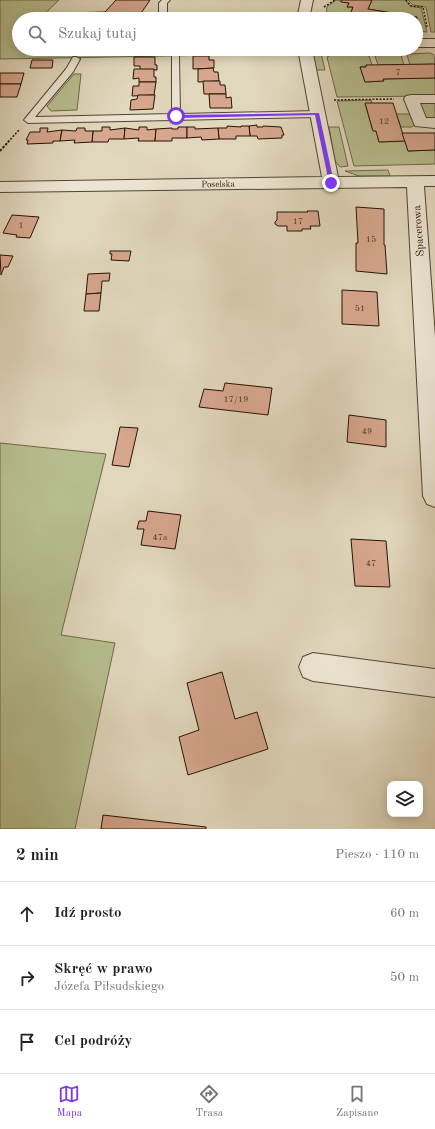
<!DOCTYPE html>
<html lang="pl">
<head>
<meta charset="utf-8">
<style>
  body { margin:0; font-family:"Old Standard TT",serif; background:#f2f2f2; color:#222 }
  .controls { position:absolute; right:12px; bottom:12px; display:grid; overflow:hidden; border-radius:8px; box-shadow:0 2px 10px #0003 }
  .controls button { width:36px; height:36px; display:grid; place-items:center; padding:0; border:0; border-bottom:1px solid #e0e0e0; background:#fff; color:#222; font:20px sans-serif }
  .stop { position:absolute; width:12px; height:12px; margin:-9px; border:3px solid #7c3aed; border-radius:50%; background:#fff }
  .stop.end { background:#7c3aed; border-color:#fff; box-shadow:0 1px 4px #0008 }
  .list { margin:0; padding:0; list-style:none }
  h2 { display:flex; justify-content:space-between; align-items:center; height:52px; margin:0; padding:0 16px; font-size:17px }
  h2 small { font-size:13px; font-weight:400; color:#767676 }
  .list li { display:grid; grid-template-columns:26px 1fr auto; gap:12px; align-items:center; box-sizing:border-box; height:64px; padding:0 16px; border-top:1px solid #e0e0e0 }
  .list b { display:block; font-size:15px; white-space:nowrap }
  .list p { margin:0; font-size:13px; white-space:nowrap; color:#767676 }
  .list em { font-size:13px; font-style:normal; color:#767676 }
  .icon { flex:none; width:22px; height:22px; fill:none; stroke:currentColor; stroke-width:2; stroke-linecap:round; stroke-linejoin:round }
  .map { position:relative; flex:none; width:435px; height:829px; overflow:hidden }
  .search { position:absolute; background:#fff; box-shadow:0 2px 10px #0003; left:12px; right:12px; top:12px; height:44px; display:flex; align-items:center; gap:10px; box-sizing:border-box; padding:0 14px; border-radius:22px; color:#767676; font-size:15px }
  .sheet { height:244px; background:#fff }
  nav { display:flex; justify-content:space-around; align-items:center; box-sizing:border-box; height:56px; border-top:1px solid #e0e0e0; background:#fff; font-size:11px; color:#767676 }
  nav a { display:grid; justify-items:center; gap:2px }
  nav .on { color:#7c3aed }
  .map>svg:first-child { display:block }
</style>
</head>
<body>
<div class="map">
<svg width="435" height="829" viewBox="0 0 435 829">
  <rect width="100%" height="100%" fill="#e1d7bc"/>
  <filter id="stains"><feTurbulence type="fractalNoise" baseFrequency=".005" numOctaves="4"/><feColorMatrix values="0 0 0 0 .2 0 0 0 0 .09 0 0 0 0 .02 0 0 0 .5 -.17"/></filter>
  <radialGradient id="worn" r=".72"><stop offset=".6" stop-color="#630" stop-opacity="0"/><stop offset="1" stop-color="#630" stop-opacity=".3"/></radialGradient>
  <g fill="#b6bd8e" stroke="#6e6849">
    <path d="M0 0H59L39 19H19V49H269L276 54 0 59Z"/>
    <path d="M336 0 349 3 347 7H353L350 15 363 19 326 18 327 7Z"/>
    <path d="M372 0H405L410 6 421 8 427 32 416 31 417 17 368 9Z"/>
    <path d="M408 0H435V32H431L426 7 413 5Z"/>
    <path d="M320 49 325 70H316L312 55 314 51Z"/>
    <path d="M430 53 434 55 435 64 410 65 407 55 409 54Z"/>
    <path d="M333 54H364L369 56 372 65 360 67 365 82 383 81V79L435 78V96L337 97 327 57Z"/>
    <path d="M377 54H398L401 55 404 65H378L375 56Z"/>
    <path d="M74 74H81L77 110 51 111 47 106Z"/>
    <path d="M371 100 372 103 365 104 373 131H376L379 142 405 141 408 151 435 150V164L354 166 337 101Z"/>
    <path d="M435 100V120L424 118 419 102Z"/>
    <path d="M396 114H412L414 125 412 127H401Z"/>
    <path d="M329 127H339L348 166 340 167 335 161Z"/>
    <path d="M388 170 390 176H359L345 171Z"/>
    <path d="M0 443 106 454 61 635 115 643 75 829H0Z"/>
  </g>
  <g fill="#d6a68d" stroke="#261204">
    <path d="M116 0H150L137 19H66L67 13 105 12Z"/>
    <path d="M341 0H372L368 9 417 17 416 21V19H363L350 15 353 7H347L349 3 341 2Z"/>
    <path d="M193 56H209V60H214V68L193 69Z"/>
    <path d="M134 57H155V65H157V70H140V66H134Z"/>
    <path d="M32 60H53L52 68H30Z"/>
    <path d="M435 64V78L383 79 384 81 365 82 360 67H366V65Z"/>
    <path d="M213 68 214 72H218L219 81 198 82V69Z"/>
    <path d="M134 69H154V77H156V82H139V78L133 79Z"/>
    <path d="M0 73H24L21 84H0Z"/>
    <path d="M203 81H220V85H225L226 94H204Z"/>
    <path d="M139 82H156L154 95 132 96 133 86H139Z"/>
    <path d="M0 84H21L17 97H0Z"/>
    <path d="M209 94H226V98L231 97 232 108H210Z"/>
    <path d="M138 95H155L153 109 130 110 131 100 137 99Z"/>
    <path d="M365 103H393L405 141 379 142 376 131H373Z"/>
    <path d="M257 125V127H263V126L281 127 284 135H282V138L258 139 257 136H250L249 126Z"/>
    <path d="M227 126 241 127V126H249L250 136H236V139H219L218 128H227Z"/>
    <path d="M102 127H110V130L125 128 124 139H109L108 142H92L93 131H102Z"/>
    <path d="M139 127H147V130L156 129 155 141H138L139 138 124 139 125 128 139 130Z"/>
    <path d="M178 127H187V138H172V141H155L156 129 172 128V129H178Z"/>
    <path d="M187 127H195V129L218 128 219 139 202 140 201 137 187 138Z"/>
    <path d="M40 128H48L47 132 62 130 60 141H53V143L27 144 28 140H26L30 132H40Z"/>
    <path d="M77 128H85V131H93L92 142 74 143 75 140 60 141 62 130 76 131Z"/>
    <path d="M402 133H435V150L408 151Z"/>
    <path d="M356 207 384 209V245H385L387 274 356 271V243H358Z"/>
    <path d="M307 211H318L320 226H310L311 229H302V231H287V226H278L275 224V222L277 220V212H308Z"/>
    <path d="M12 215 39 217 30 238 16 237 17 235 3 233Z"/>
    <path d="M110 251H131L129 261 111 260 112 254H110Z"/>
    <path d="M0 255 13 256 8 267H4L1 275Z"/>
    <path d="M110 273 109 281H102L101 293 86 294 88 274Z"/>
    <path d="M342 290 377 292 379 326 342 324Z"/>
    <path d="M101 293 99 311H84L86 294Z"/>
    <path d="M225 383 272 388 268 415 199 407 204 389 223 391Z"/>
    <path d="M349 415 386 420V447L347 442Z"/>
    <path d="M120 427 138 428 129 467 112 465Z"/>
    <path d="M148 511 181 515 175 549 141 545 144 529H137L139 521H146Z"/>
    <path d="M351 539 386 541 390 587 355 586Z"/>
    <path d="M222 672 235 719 257 712 268 749 188 775 179 737 199 730 187 683Z"/>
    <path d="M103 815 206 827V829H101Z"/>
  </g>
  <g fill="none" stroke-linecap="round" stroke-linejoin="round">
    <g stroke="#554332" stroke-width="2">
      <g id="lane">
        <path d="M162 0H170L167 3V19H159V3Z"/>
        <path d="M172 54H178L179 56 180 114 317 111 321 114 317 117 28 123 24 120 66 69 73 57H76L80 59 73 72 35 117 172 114Z"/>
      </g>
    </g>
    <g stroke="#554332" stroke-width="2">
      <g id="street">
        <path d="M301 0H313L309 19H297Z"/>
        <rect x="416" y="39" width="19" height="8"/>
        <path d="M298 49H312L338 177 435 176V186H424L435 337V507L427 504 423 496 407 187 0 192V182L322 177Z"/>
        <path d="M411 95H435V103H420L426 118H435V128L415 126 404 99 406 96Z"/>
        <path d="M313 653 435 669V697L313 681 303 677 299 667 303 657Z"/>
      </g>
    </g>
    <g stroke="#261204" stroke-width="1.5" stroke-dasharray="2 1.5" stroke-linecap="butt">
      <path d="M406 0 411 6 423 7 427 27"/>
      <path d="M324 7 335 0"/>
      <path d="M324 55 407 54"/>
      <path d="M334 100 394 99"/>
      <path d="M8 142 19 130"/>
    </g>
    <path stroke="#261204" stroke-width="2" stroke-dasharray="2.5 1.5" stroke-linecap="butt" d="M0 151 9 141"/>
    <use href="#lane" fill="#ece5d3" fill-rule="evenodd"/>
    <use href="#street" fill="#ece5d3" fill-rule="evenodd"/>
  </g>
  <path fill="#7c3aed" d="M319 113 334 183 331 184 329 183 315 115 176 118 174 116 176 115Z"/>
  <g text-anchor="middle" stroke-width="3.5" stroke-linejoin="round" paint-order="stroke">
    <g font-size="9" fill="#523726">
      <text x="398" y="75">7</text>
      <text x="384" y="124">12</text>
      <text x="298" y="224">17</text>
      <text x="21" y="228">1</text>
      <text x="371" y="242">15</text>
      <text x="360" y="311">51</text>
      <text x="236" y="402">17/19</text>
      <text x="367" y="434">49</text>
      <text x="160" y="540">47a</text>
      <text x="371" y="566">47</text>
    </g>
    <g font-size="9" fill="#261204" stroke="#ece5d3">
      <text transform="translate(218 184) rotate(-1)" y="3">Poselska</text>
    </g>
    <g font-size="11" fill="#261204" stroke="#ece5d3">
      <text transform="translate(418 231) rotate(-94)" y="4">Spacerowa</text>
    </g>
  </g>
  <rect width="100%" height="100%" filter="url(#stains)"/>
  <rect width="100%" height="100%" fill="url(#worn)"/>
</svg>
<div class="controls">
<button><svg class="icon" aria-label="layers" viewBox="0 0 24 24"><path d="M12 4l9 5-9 5-9-5zM3 14l9 5 9-5"/></svg></button>
</div>
<div class="stop" style="left:176px;top:116px"></div>
<div class="stop end" style="left:331px;top:183px"></div>
<div class="search"><svg class="icon" aria-label="search" viewBox="0 0 24 24"><circle cx="10" cy="10" r="6"/><path d="M15 15l6 6"/></svg>Szukaj tutaj</div>
</div>
<section class="sheet">
<h2>2 min<small>Pieszo · 110 m</small></h2>
<ul class="list">
<li><svg class="icon" aria-label="ahead" viewBox="0 0 24 24"><path d="M12 20V5M6 11l6-6 6 6"/></svg><div><b>Idź prosto</b></div><em>60 m</em></li>
<li><svg class="icon" aria-label="right" viewBox="0 0 24 24"><path d="M7 20v-9h11M14 6l5 5-5 5"/></svg><div><b>Skręć w prawo</b><p>Józefa Piłsudskiego</p></div><em>50 m</em></li>
<li><svg class="icon" aria-label="arrive" viewBox="0 0 24 24"><path d="M6 21V4h12l-3 4 3 4H6"/></svg><div><b>Cel podróży</b></div></li>
</ul>
</section>
<nav>
<a class="on"><svg class="icon" aria-label="map" viewBox="0 0 24 24"><path d="M3 6l6-2 6 2 6-2v14l-6 2-6-2-6 2zM9 4v14M15 6v14"/></svg>Mapa</a>
<a><svg class="icon" aria-label="directions" viewBox="0 0 24 24"><path d="M12 3l9 9-9 9-9-9zM9 14v-3h6M13 9l2 2-2 2"/></svg>Trasa</a>
<a><svg class="icon" aria-label="saved" viewBox="0 0 24 24"><path d="M7 4h10v16l-5-4-5 4z"/></svg>Zapisane</a>
</nav>
</body>
</html>
